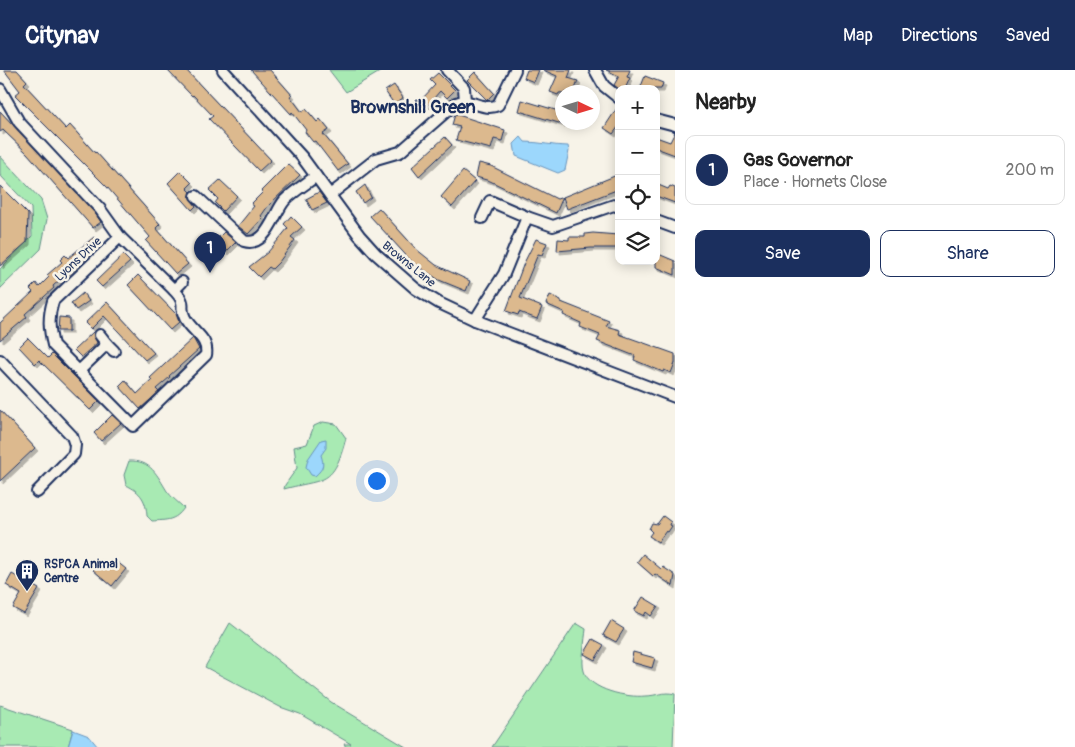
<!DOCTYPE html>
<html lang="en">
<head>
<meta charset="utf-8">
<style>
  body { margin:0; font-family:Pangolin,sans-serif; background:#f2f2f2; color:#222 }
  .controls { position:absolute; right:15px; top:15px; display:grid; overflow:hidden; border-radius:10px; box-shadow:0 2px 12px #0003 }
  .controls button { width:45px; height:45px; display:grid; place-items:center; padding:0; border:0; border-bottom:1px solid #e0e0e0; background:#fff; color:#222; font:25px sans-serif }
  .compass { position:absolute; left:555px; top:15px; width:45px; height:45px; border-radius:50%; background:#fff; box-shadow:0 2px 12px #0003; rotate:94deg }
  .you { position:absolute; left:376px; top:410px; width:18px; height:18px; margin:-12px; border:4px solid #fff; border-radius:50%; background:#1a73e8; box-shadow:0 0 0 8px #1a73e833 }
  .badge { display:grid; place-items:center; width:32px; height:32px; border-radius:50%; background:#1b2f5e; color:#fff; font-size:16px; font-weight:700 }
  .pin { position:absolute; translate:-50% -41px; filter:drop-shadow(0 1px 2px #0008) }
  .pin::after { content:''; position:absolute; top:26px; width:18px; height:15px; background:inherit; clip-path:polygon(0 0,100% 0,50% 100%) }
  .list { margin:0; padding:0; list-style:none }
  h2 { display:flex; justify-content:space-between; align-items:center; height:65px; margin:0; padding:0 20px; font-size:21px }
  h2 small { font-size:16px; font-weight:400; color:#767676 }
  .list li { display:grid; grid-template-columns:32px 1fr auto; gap:15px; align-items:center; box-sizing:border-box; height:70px; margin:0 10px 10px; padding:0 10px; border:1px solid #e0e0e0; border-radius:10px }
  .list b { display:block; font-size:19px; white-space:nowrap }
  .list p { margin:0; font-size:16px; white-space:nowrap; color:#767676 }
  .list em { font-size:16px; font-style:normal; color:#767676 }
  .actions { display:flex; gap:10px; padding:15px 20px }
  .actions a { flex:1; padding:11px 0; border:1px solid #1b2f5e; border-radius:10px; text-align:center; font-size:18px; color:#1b2f5e }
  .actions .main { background:#1b2f5e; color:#fff }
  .icon { flex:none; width:28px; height:28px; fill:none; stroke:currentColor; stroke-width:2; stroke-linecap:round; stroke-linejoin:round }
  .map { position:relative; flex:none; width:675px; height:677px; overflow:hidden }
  header { display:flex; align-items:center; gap:30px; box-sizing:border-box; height:70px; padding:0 25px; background:#1b2f5e; color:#fff }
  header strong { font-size:24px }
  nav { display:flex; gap:28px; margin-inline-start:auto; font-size:18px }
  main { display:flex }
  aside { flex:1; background:#fff }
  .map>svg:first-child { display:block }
</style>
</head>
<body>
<header>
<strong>Citynav</strong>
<nav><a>Map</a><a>Directions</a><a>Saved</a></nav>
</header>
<main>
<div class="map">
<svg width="675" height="677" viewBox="0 0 675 677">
  <defs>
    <filter id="shadow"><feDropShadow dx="3" dy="3" stdDeviation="0" flood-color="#0004"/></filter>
  </defs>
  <rect width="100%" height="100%" fill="#f7f3e8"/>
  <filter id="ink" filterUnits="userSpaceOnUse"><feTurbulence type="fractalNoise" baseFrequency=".02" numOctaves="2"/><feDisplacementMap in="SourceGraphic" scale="10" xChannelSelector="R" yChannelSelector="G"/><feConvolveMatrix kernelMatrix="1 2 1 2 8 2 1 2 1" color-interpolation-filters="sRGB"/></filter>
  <g filter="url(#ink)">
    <g fill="#a8eab3" stroke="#628c88">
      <path d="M329 0H383L346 22Z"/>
      <path d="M0 86 41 130 47 149 41 179 0 219V199L32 166 31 138 0 105Z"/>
      <path d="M323 352 336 354 346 368C333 417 325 408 284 419L285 415 297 398 294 377 307 374 314 356Z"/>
      <path d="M129 391C151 390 157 405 167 421 171 427 179 433 184 438 175 451 167 450 152 451L147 446C146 430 141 422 126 415L124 405Z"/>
      <path d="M230 553 331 632 406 677H346L344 674H351L300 644 280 637 205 597Z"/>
      <path d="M576 553 586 559C585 569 581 592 584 601 589 620 628 628 645 626 657 626 663 621 675 624L673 677H492Z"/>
      <path d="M0 635 73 659 68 677H0Z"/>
    </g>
    <g fill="#9cd7fc" stroke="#6894bd">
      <path d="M521 67 525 72C540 72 553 76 568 76L569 81 565 100 558 103 516 86 514 74Z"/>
      <path d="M326 369V378L321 385C324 395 324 398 315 406L311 405 306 397 308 389 321 370Z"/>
      <path d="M73 660 89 666 98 677H68Z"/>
    </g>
    <g fill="#dcb98e" stroke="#1b2f5e" filter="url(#shadow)">
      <path d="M4 0H17L27 11 24 14 66 59 70 55 95 83 96 82 160 154 156 158 188 194 176 204 146 171 150 167 107 117 15 25 20 21Z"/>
      <path d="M167 0H186L271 90 259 101 209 49 213 46 193 25 192 26Z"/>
      <path d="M251 0H270L292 25 290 26 302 42 306 39 317 52 320 49 329 60 323 64 348 94 338 101 315 71 313 72 305 62 306 60 292 42 291 44Z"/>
      <path d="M527 0H539L534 12 524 8Z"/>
      <path d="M543 0H571L568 8 578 11 574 22 559 23 558 25 550 22 557 6Z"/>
      <path d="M606 0H630L627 7 630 8 625 19H619L614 15 619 6Z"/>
      <path d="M475 2 494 23 487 30 467 10Z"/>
      <path d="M438 3 455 20 447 28 440 21 427 36 421 30 435 15 430 10Z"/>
      <path d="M645 6 663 13 661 19H640Z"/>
      <path d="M394 15 403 28 394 34 385 21Z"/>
      <path d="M522 30 562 42V54L519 41Z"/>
      <path d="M619 35V56L613 64 604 58Z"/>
      <path d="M0 41 95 143 101 152 93 158 27 83 3 60 0 62Z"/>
      <path d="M455 44 505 60 502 71 494 69 491 79 456 70 460 57 452 55Z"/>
      <path d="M675 62V85L656 78V67L670 72Z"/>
      <path d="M445 67 452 75 419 106 412 97Z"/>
      <path d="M479 93 491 96 557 129 563 127 556 143 490 111 476 107Z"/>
      <path d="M288 94 300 105 268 136 261 146 263 148 248 164 238 156 254 136 251 134 263 122 261 121Z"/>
      <path d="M180 101 192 113 187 118 191 122 190 128 196 136 192 140 168 113Z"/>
      <path d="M463 101 475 111 452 137 441 127Z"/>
      <path d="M617 105 619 119 567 139 563 127Z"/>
      <path d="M220 110 237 126 223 141 215 133 218 129 209 120Z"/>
      <path d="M656 114 668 119 670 116 675 118V133L656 126Z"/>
      <path d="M365 115 371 127 363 133 356 122Z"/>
      <path d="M0 116 28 144 27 172 0 196Z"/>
      <path d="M319 122 327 133 312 140 306 129Z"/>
      <path d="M379 138 416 179 436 195 470 211 466 221 439 210 413 193 370 146Z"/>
      <path d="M291 146 302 157 291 167 295 170 279 192 272 199 269 197 259 207 249 197 268 182 279 169 288 158 284 154Z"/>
      <path d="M224 162 236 172 226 182 216 170Z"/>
      <path d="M593 163 618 165V178H591L557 181 558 169 569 170V167H585V164Z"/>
      <path d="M94 167 100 174 53 216 54 218 25 244 27 247 0 270V253L33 222 30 219 36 213 39 217 49 207 47 205 62 192 60 190 65 185 68 188Z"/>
      <path d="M536 169 547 173 542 185 538 184 520 228 542 237 537 249 519 242 518 245 506 241 524 193Z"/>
      <path d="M656 183 675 191V205L656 197Z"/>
      <path d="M123 185 130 192 102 217 96 211Z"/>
      <path d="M138 205 176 244 179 252 170 260 128 215Z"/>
      <path d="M83 223 89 231 76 240 71 233Z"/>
      <path d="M550 225 561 230V232L609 251 606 256 620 260 619 264 675 284V293L671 303 664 300 663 302 634 290 635 286 597 271 600 265 580 257 581 253 563 245 564 242 546 234Z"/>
      <path d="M107 232 154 283 145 290 104 246 91 259 85 253Z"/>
      <path d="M59 247 69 248V261H58Z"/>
      <path d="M93 262 97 273 81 287 74 280Z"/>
      <path d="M28 268 48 288 52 284 99 331 90 340 39 290 35 294 19 277Z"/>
      <path d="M193 268 199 279 169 306 170 307 156 319 159 322 140 339 119 316 125 310 137 324 152 310 150 308Z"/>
      <path d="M0 340 35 378 0 411Z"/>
      <path d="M112 345 121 353 101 371 94 363Z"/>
      <path d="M663 446 671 452 670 455 672 456 668 462 666 461 658 472 649 466 652 462 649 459 652 453 657 454Z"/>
      <path d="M643 484 661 499 663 497 675 505 673 516 655 504 653 506 637 492Z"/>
      <path d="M101 490 111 498 116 491 126 499 112 516 93 500Z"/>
      <path d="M12 504 39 519 24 544 13 538 21 524 6 515Z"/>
      <path d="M643 527 658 536 651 546 646 542 644 546 634 541Z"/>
      <path d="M611 551 624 559 616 572 603 565Z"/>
      <path d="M593 569 604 575 595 590 584 584Z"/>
      <path d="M633 582 655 588 652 598 631 592Z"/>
    </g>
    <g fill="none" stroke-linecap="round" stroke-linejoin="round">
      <g stroke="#1b2f5e" stroke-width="14">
        <g id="minor">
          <path d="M223 0 302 87 359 165 376 184 416 219 439 233 475 250 675 327"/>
          <path d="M447 0 464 18 465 31"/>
          <path d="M595 0 604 16 619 28"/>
          <path d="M0 19 19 52 100 139 120 167 53 231C48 247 49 259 53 275L133 356 206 285C209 268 192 262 185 248 178 235 189 236 174 220"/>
          <path d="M656 50 675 55"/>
          <path d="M330 125 376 89 400 82 456 33C470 27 484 42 498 35L515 0"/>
          <path d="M196 126 244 171C267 178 274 142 285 130 294 121 306 114 316 106"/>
          <path d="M527 147 553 156 614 135 619 137"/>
          <path d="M656 151 675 158"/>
          <path d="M120 167 174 220 182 212"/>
          <path d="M475 250 504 204 527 147 490 131 482 148"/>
          <path d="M107 274 114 281"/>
          <path d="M0 290 72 366 75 375 74 384 37 422"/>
          <path d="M80 300 107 274 100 265"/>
        </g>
      </g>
      <use href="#minor" stroke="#f7f3e8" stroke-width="10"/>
    </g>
  </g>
  <defs>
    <g id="building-pin" transform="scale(1.25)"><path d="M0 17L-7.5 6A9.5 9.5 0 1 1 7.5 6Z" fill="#1b2f5e" stroke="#f7f3e8"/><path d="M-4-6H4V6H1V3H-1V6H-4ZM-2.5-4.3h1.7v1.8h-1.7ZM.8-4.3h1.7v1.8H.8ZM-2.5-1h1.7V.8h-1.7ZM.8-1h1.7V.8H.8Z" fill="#fff"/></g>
  </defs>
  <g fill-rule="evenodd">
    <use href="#building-pin" x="27" y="501"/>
  </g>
  <g text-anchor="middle" stroke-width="5" stroke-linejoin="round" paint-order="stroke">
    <g font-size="12" fill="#1b2f5e" stroke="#f7f3e8">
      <text transform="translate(78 189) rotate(-43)" y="4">Lyons Drive</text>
      <text transform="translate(409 194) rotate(39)" y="4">Browns Lane</text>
    </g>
    <g font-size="12" font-weight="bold" fill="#1b2f5e" stroke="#f7f3e8" text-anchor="start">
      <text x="44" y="498">RSPCA Animal<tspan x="44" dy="14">Centre</tspan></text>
    </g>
    <g font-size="18" font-weight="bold" fill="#1b2f5e" stroke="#f7f3e8">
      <text x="413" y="43">Brownshill Green</text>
    </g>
  </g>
</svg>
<div class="controls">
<button>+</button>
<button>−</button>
<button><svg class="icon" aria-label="locate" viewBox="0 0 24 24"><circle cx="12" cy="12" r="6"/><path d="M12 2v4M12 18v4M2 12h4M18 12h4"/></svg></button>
<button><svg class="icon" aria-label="layers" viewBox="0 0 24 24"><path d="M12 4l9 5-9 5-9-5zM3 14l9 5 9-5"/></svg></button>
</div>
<svg class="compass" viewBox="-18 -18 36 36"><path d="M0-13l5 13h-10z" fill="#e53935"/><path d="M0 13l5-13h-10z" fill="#767676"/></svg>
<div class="you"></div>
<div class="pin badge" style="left:210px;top:203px">1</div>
</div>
<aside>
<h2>Nearby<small></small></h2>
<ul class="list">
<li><span class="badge">1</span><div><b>Gas Governor</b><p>Place · Hornets Close</p></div><em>200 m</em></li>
</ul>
<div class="actions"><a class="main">Save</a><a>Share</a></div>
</aside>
</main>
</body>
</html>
